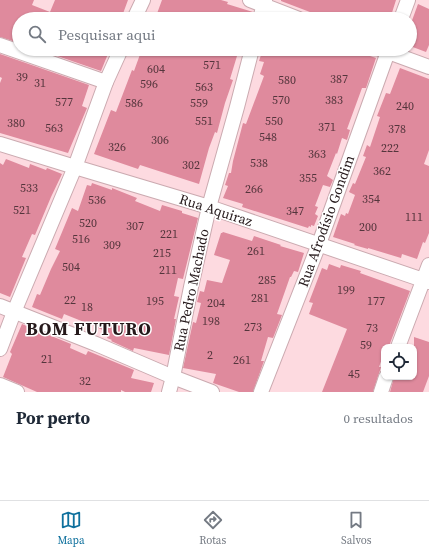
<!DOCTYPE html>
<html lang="pt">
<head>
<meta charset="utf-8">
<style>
  body { margin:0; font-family:"Source Serif 4",serif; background:#f6f6f7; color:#1f2937 }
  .controls { position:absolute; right:12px; bottom:12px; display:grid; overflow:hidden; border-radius:8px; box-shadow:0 1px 3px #0004 }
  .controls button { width:36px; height:36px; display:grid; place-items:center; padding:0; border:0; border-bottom:1px solid #e0e1e3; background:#fff; color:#1f2937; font:20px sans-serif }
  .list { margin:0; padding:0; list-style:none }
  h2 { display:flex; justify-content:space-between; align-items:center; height:52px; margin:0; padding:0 16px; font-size:17px }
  h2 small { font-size:13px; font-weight:400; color:#747a83 }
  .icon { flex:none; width:22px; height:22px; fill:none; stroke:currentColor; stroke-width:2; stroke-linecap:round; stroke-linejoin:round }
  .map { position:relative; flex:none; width:429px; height:392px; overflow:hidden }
  .search { position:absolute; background:#fff; box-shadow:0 1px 3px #0004; left:12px; right:12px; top:12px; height:44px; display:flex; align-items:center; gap:10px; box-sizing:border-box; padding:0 14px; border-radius:22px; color:#747a83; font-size:15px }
  .sheet { height:108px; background:#fff }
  nav { display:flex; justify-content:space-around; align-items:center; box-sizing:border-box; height:56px; border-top:1px solid #e0e1e3; background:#fff; font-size:11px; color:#747a83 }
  nav a { display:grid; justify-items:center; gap:2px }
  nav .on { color:#0e709d }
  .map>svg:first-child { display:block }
</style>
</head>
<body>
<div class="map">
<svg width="429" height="392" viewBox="0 0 429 392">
  <rect width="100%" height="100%" fill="#fddae0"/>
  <g fill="#df8a9d">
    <path d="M0 0H34L32 5 50 12 55 0H128L121 19H19V43L0 37Z"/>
    <path d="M162 0H221L228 2 227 4 253 12 252 19H155Z"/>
    <path d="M281 0H396L390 19H344L325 12 323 17 281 1Z"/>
    <path d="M418 4 429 9V45L426 52 410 46V26Z"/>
    <path d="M37 49H110L101 71Z"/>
    <path d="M142 49H235L233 54 237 56 230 79 233 80 225 103 217 133 215 132 209 148 199 184 140 165 138 169 94 154 111 110 116 112 132 70 134 71Z"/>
    <path d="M263 49H349L376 58 366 88H362L347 129 350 130 347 140 342 138 337 154 336 153 327 176 333 180 330 187 323 185 315 206 318 207 315 214 318 216 314 226 311 225V227L309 226 308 228 242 207 243 204 223 198 228 186 225 185 229 173H231L233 161 243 123 246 124 264 76 260 74 264 62 259 61Z"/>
    <path d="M0 54 89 85 82 106 87 108 68 153 0 133V83L2 78 0 77Z"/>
    <path d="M400 68 429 79V150L424 164 429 166V233L425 243 423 242 417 259 402 254 401 258 368 248V249L354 245 355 244 333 237 341 214 345 216 346 213 348 214 355 195 349 192 353 183 355 184 366 157 363 156 367 145 370 147 380 117 377 116 386 93 390 94Z"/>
    <path d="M6 159 29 168 30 164 46 170 47 168 62 174 51 197 35 235 32 234 22 257 26 258 10 297 0 293V163L3 165Z"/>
    <path d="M92 183 112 190V188L137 198 135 201 160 211 162 205 182 211V213L198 218 183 279 178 278 174 296 179 297 174 319H176L169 355 134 348 133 351 111 341 112 340 107 338 109 333 94 326 64 314 62 319 32 307 37 294 40 295 51 269 60 251 55 249 72 208 78 211 87 185 91 186Z"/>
    <path d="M223 232 252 241 254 236 281 245 280 246 304 253 298 272 294 271 291 277H290L277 314 282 315 273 338 268 337 261 361H264L253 392H239L213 383 216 374 183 368 193 322 196 323 201 303 197 302 200 291 204 292 207 280 222 283 230 260 214 255 221 233H222Z"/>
    <path d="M329 264 340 268 341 265 361 271 360 273 410 291 389 346 387 345 386 347H384V353L379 367H381L373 392H322L347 329 309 314 313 303 309 302 322 268 327 270Z"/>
    <path d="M22 324 71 344 70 348 86 355 88 351 134 370 131 378 154 383 151 392H125L121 390V392H37L3 377 12 354 10 352Z"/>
    <path d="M414 337 429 342V376L423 392H390L394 377H414Z"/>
  </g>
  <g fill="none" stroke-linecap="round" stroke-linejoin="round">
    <g stroke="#cbaab0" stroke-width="16">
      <g id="minor">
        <path d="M250 0 299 19"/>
        <path d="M134 19 143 0"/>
        <path d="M260 19 265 0"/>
        <path d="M401 19 408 0"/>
        <path d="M0 45 106 82"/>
        <path d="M380 49 429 67"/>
        <path d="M0 144 75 167 209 207 429 282"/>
        <path d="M0 306 96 344 173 377 212 392"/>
        <path d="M398 347 429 265"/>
        <path d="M0 349 14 312 75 167 106 82 121 49"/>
        <path d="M0 385 17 392"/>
        <path d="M169 392 173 377 191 287 209 207 237 107 252 49"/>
        <path d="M261 392 319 244 389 49"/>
        <path d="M381 392 386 377"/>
      </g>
    </g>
    <use href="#minor" stroke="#fff" stroke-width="14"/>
  </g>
  <g text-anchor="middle" stroke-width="3" stroke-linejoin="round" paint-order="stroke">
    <g font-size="12" fill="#54353c">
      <text x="212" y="69">571</text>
      <text x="156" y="73">604</text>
      <text x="22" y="81">39</text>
      <text x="339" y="83">387</text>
      <text x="287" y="84">580</text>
      <text x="40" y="87">31</text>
      <text x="149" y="88">596</text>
      <text x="204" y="91">563</text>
      <text x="281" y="104">570</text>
      <text x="334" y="104">383</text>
      <text x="64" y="106">577</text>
      <text x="134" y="107">586</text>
      <text x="199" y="107">559</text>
      <text x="405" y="110">240</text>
      <text x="204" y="125">551</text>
      <text x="274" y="125">550</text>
      <text x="16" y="127">380</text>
      <text x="327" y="131">371</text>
      <text x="54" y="132">563</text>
      <text x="397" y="133">378</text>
      <text x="268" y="141">548</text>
      <text x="160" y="144">306</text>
      <text x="117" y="151">326</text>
      <text x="390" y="152">222</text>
      <text x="317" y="158">363</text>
      <text x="259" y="167">538</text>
      <text x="191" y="169">302</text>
      <text x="382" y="175">362</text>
      <text x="308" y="182">355</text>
      <text x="29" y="192">533</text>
      <text x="254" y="193">266</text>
      <text x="371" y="203">354</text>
      <text x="97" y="204">536</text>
      <text x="22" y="214">521</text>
      <text x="295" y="215">347</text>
      <text x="414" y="221">111</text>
      <text x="88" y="227">520</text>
      <text x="135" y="230">307</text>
      <text x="368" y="231">200</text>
      <text x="169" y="238">221</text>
      <text x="81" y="243">516</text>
      <text x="112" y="249">309</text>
      <text x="256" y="255">261</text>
      <text x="162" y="257">215</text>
      <text x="71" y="271">504</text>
      <text x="168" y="274">211</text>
      <text x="267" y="284">285</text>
      <text x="346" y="294">199</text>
      <text x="260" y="302">281</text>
      <text x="70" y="304">22</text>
      <text x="155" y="305">195</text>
      <text x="376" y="305">177</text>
      <text x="216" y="307">204</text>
      <text x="87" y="311">18</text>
      <text x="211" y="325">198</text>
      <text x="253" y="331">273</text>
      <text x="372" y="332">73</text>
      <text x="366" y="349">59</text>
      <text x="210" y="359">2</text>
      <text x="47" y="363">21</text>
      <text x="242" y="364">261</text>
      <text x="354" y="378">45</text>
      <text x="85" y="385">32</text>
    </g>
    <g font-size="14" fill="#25191b" stroke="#fff">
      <text transform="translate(216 210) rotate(18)" y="5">Rua Aquiraz</text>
      <text transform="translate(326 221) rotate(-70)" y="5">Rua Afrodísio Gondim</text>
      <text transform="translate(191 290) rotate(-78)" y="5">Rua Pedro Machado</text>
    </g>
    <g font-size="18" font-weight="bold" letter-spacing="1" fill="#25191b" stroke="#fff">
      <text x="89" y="335">BOM FUTURO</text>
    </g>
  </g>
</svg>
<div class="controls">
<button><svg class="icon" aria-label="locate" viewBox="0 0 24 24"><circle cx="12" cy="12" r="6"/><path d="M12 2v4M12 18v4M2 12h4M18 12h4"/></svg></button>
</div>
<div class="search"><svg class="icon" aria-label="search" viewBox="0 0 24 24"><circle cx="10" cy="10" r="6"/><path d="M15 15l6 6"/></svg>Pesquisar aqui</div>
</div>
<section class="sheet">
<h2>Por perto<small>0 resultados</small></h2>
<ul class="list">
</ul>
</section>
<nav>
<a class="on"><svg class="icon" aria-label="map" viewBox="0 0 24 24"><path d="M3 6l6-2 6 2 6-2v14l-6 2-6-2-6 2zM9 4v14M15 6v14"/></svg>Mapa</a>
<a><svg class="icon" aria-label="directions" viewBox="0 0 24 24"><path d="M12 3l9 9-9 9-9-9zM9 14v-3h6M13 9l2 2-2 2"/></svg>Rotas</a>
<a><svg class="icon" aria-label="saved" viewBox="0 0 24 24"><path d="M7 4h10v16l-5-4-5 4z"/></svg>Salvos</a>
</nav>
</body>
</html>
